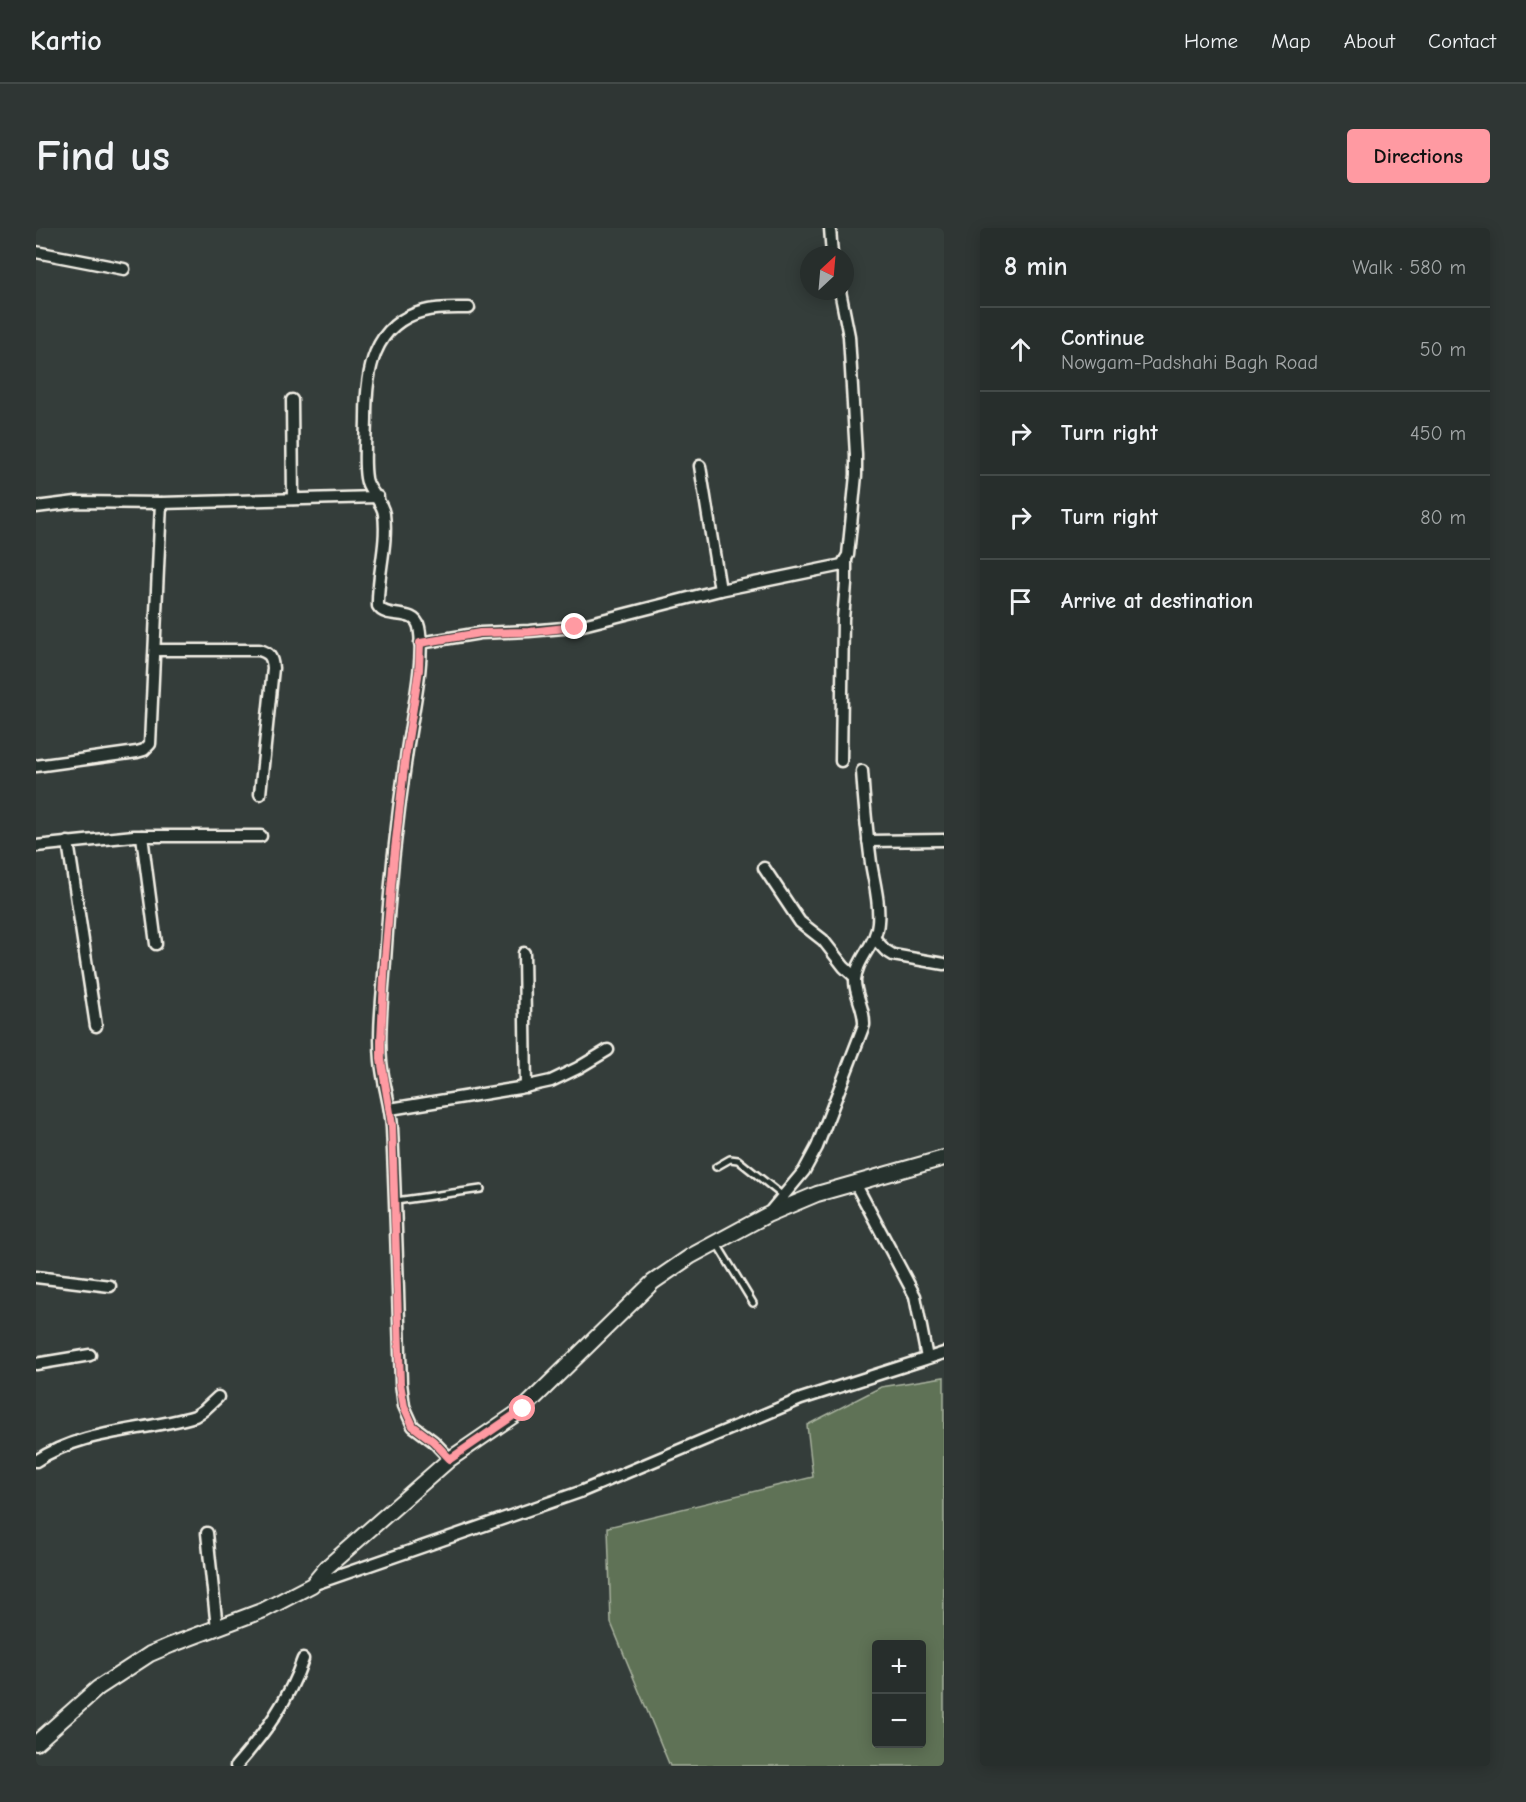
<!DOCTYPE html>
<html lang="en">
<head>
<meta charset="utf-8">
<style>
  body { margin:0; font-family:"Comic Neue",sans-serif; background:#2f3634; color:#f1f3f6 }
  .controls { position:absolute; right:18px; bottom:18px; display:grid; overflow:hidden; border-radius:6px; box-shadow:0 3px 15px #0003 }
  .controls button { width:54px; height:54px; display:grid; place-items:center; padding:0; border:0; border-bottom:2px solid #434a48; background:#272e2c; color:#f1f3f6; font:30px sans-serif }
  .compass { position:absolute; left:764px; top:18px; width:54px; height:54px; border-radius:50%; background:#272e2c; box-shadow:0 3px 15px #0003; rotate:26deg }
  .stop { position:absolute; width:18px; height:18px; margin:-14px; border:4px solid #ff9aa2; border-radius:50%; background:#fff }
  .stop.end { background:#ff9aa2; border-color:#fff; box-shadow:0 2px 6px #0008 }
  .list { margin:0; padding:0; list-style:none }
  h2 { display:flex; justify-content:space-between; align-items:center; height:78px; margin:0; padding:0 24px; font-size:26px }
  h2 small { font-size:20px; font-weight:400; color:#a4a8a9 }
  .list li { display:grid; grid-template-columns:39px 1fr auto; gap:18px; align-items:center; box-sizing:border-box; height:84px; padding:0 24px; border-top:2px solid #434a48 }
  .list b { display:block; font-size:22px; white-space:nowrap }
  .list p { margin:0; font-size:20px; white-space:nowrap; color:#a4a8a9 }
  .list em { font-size:20px; font-style:normal; color:#a4a8a9 }
  .icon { flex:none; width:33px; height:33px; fill:none; stroke:currentColor; stroke-width:2; stroke-linecap:round; stroke-linejoin:round }
  .map { position:relative; flex:none; width:908px; height:1538px; overflow:hidden; border-radius:6px }
  header { display:flex; align-items:center; gap:36px; box-sizing:border-box; height:84px; padding:0 30px; background:#272e2c; border-bottom:2px solid #434a48 }
  header strong { font-size:28px }
  nav { display:flex; gap:33px; margin-inline-start:auto; font-size:21px }
  .intro { display:flex; align-items:center; justify-content:space-between; box-sizing:border-box; height:144px; padding:0 36px }
  h1 { margin:0; font-size:42px }
  .button { padding:15px 27px; border-radius:6px; background:#ff9aa2; color:#111; font-size:21px; font-weight:700 }
  main { display:flex; gap:36px; padding:0 36px }
  aside { flex:1; background:#272e2c; border-radius:6px; box-shadow:0 3px 15px #0003 }
  .map>svg:first-child { display:block }
</style>
</head>
<body>
<header>
<strong>Kartio</strong>
<nav><a>Home</a><a>Map</a><a>About</a><a>Contact</a></nav>
</header>
<div class="intro"><h1>Find us</h1><a class="button">Directions</a></div>
<main>
<div class="map">
<svg width="908" height="1538" viewBox="0 0 908 1538">
  <rect width="100%" height="100%" fill="#343d3a"/>
  <filter id="ink" filterUnits="userSpaceOnUse"><feTurbulence type="fractalNoise" baseFrequency=".0167" numOctaves="2"/><feDisplacementMap in="SourceGraphic" scale="12" xChannelSelector="R" yChannelSelector="G"/><feConvolveMatrix kernelMatrix="1 2 1 2 8 2 1 2 1" color-interpolation-filters="sRGB"/></filter>
  <g filter="url(#ink)">
    <path fill="#5e7256" stroke="#a9b29f" stroke-width="1.5" fill-rule="evenodd" d="M908 1149V1538H634L575 1395 572 1299 777 1249 771 1197 845 1159ZM840 1416H886V1516H840Z"/>
    <g fill="none" stroke-linecap="round" stroke-linejoin="round">
      <g stroke="#f4f1e8" stroke-width="10">
        <g id="lane">
          <path d="M680 939 694 931 702 932 747 968"/>
          <path d="M360 973 445 961"/>
          <path d="M681 1016 717 1075"/>
        </g>
      </g>
      <g stroke="#f4f1e8" stroke-width="15">
        <g id="street">
          <path d="M794 0 796 27"/>
          <path d="M0 24 88 41"/>
          <path d="M256 172 257 271"/>
          <path d="M664 238 684 362"/>
          <path d="M0 279 40 274 125 275 342 269"/>
          <path d="M384 415 444 405 493 403 539 399 684 362 806 337 812 327 820 247V227L813 108 804 63"/>
          <path d="M119 422H223C233 425 236 428 237 440L224 566"/>
          <path d="M805 533 807 391 810 356V331"/>
          <path d="M0 538 101 524 108 522 114 516 125 275"/>
          <path d="M106 608 120 716"/>
          <path d="M832 613 908 612"/>
          <path d="M32 614 60 798"/>
          <path d="M0 618 98 608H225"/>
          <path d="M728 640 764 694 787 712 808 739 819 749"/>
          <path d="M839 711 849 722 857 727 908 736"/>
          <path d="M488 725 490 859"/>
          <path d="M354 881 483 860 515 853 542 840 572 822"/>
          <path d="M819 955 879 1068 891 1130"/>
          <path d="M733 985 768 943 781 919 828 797C829 781 819 768 819 753 820 731 841 716 842 694 844 675 838 654 835 635 831 604 828 574 826 543"/>
          <path d="M0 1049 74 1058"/>
          <path d="M0 1136 54 1127"/>
          <path d="M414 1231 397 1213 377 1198 368 1178 365 1155C362 1070 360 985 356 900 355 878 347 856 345 833 342 800 347 766 349 733 353 665 360 597 370 530 374 495 390 432 383 399 379 380 350 392 342 378 341 347 352 317 348 286 346 272 331 262 330 250 327 231 330 209 330 190 330 145 336 96 388 83 402 79 419 80 433 80"/>
          <path d="M0 1233C48 1201 106 1204 159 1188L168 1182 182 1169"/>
          <path d="M171 1305 181 1400"/>
          <path d="M276 1357 544 1264 765 1171 908 1125"/>
          <path d="M200 1538C228 1506 253 1472 267 1431"/>
        </g>
      </g>
      <g stroke="#f4f1e8" stroke-width="18">
        <path id="secondary" d="M0 1515 62 1460 114 1426 135 1417 228 1382 276 1357 291 1339 414 1231 487 1181 617 1054 655 1028 731 987 781 966 908 930"/>
      </g>
      <use href="#lane" stroke="#26332d" stroke-width="5"/>
      <use href="#street" stroke="#26332d" stroke-width="10"/>
      <use href="#secondary" stroke="#26332d" stroke-width="14"/>
    </g>
  </g>
  <g fill="none" stroke-linecap="round" stroke-linejoin="round" filter="url(#ink)">
    <path stroke="#ff9aa2" stroke-width="8" d="M487 1181 414 1231 397 1213 377 1198 368 1178 364 1155 356 897 345 831V812L349 730 357 639 369 531 383 442 384 415 444 405 493 404 539 399"/>
  </g>
</svg>
<div class="controls">
<button>+</button>
<button>−</button>
</div>
<svg class="compass" viewBox="-18 -18 36 36"><path d="M0-13l5 13h-10z" fill="#e53935"/><path d="M0 13l5-13h-10z" fill="#a4a8a9"/></svg>
<div class="stop" style="left:487px;top:1181px"></div>
<div class="stop end" style="left:539px;top:399px"></div>
</div>
<aside>
<h2>8 min<small>Walk · 580 m</small></h2>
<ul class="list">
<li><svg class="icon" aria-label="ahead" viewBox="0 0 24 24"><path d="M12 20V5M6 11l6-6 6 6"/></svg><div><b>Continue</b><p>Nowgam-Padshahi Bagh Road</p></div><em>50 m</em></li>
<li><svg class="icon" aria-label="right" viewBox="0 0 24 24"><path d="M7 20v-9h11M14 6l5 5-5 5"/></svg><div><b>Turn right</b></div><em>450 m</em></li>
<li><svg class="icon" aria-label="right" viewBox="0 0 24 24"><path d="M7 20v-9h11M14 6l5 5-5 5"/></svg><div><b>Turn right</b></div><em>80 m</em></li>
<li><svg class="icon" aria-label="arrive" viewBox="0 0 24 24"><path d="M6 21V4h12l-3 4 3 4H6"/></svg><div><b>Arrive at destination</b></div></li>
</ul>
</aside>
</main>
</body>
</html>
